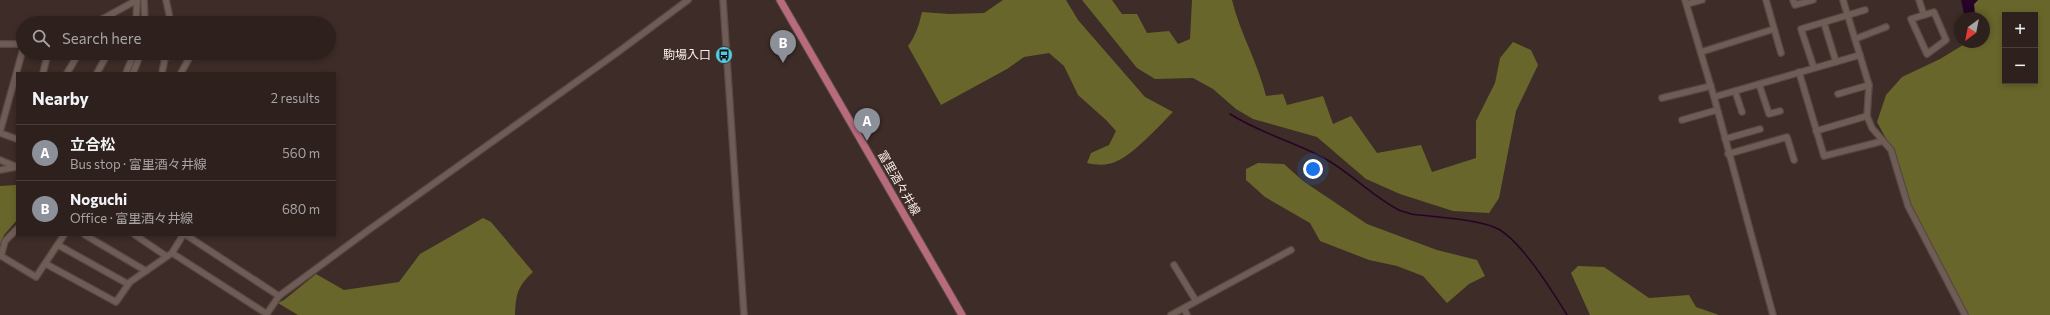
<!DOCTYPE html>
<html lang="en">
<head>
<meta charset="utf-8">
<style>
  body { margin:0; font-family:Commissioner,"Noto Sans JP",sans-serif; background:#3a2e2a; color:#f1f3f6 }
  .controls { position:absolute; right:12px; top:12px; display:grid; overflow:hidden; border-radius:0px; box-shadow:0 2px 6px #0003 }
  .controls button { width:36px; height:36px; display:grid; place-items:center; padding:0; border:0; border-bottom:1px solid #493e3b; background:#2e211d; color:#f1f3f6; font:20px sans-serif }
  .compass { position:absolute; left:1954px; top:12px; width:36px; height:36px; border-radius:50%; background:#2e211d; box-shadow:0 2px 6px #0003; rotate:212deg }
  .you { position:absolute; left:1313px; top:169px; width:14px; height:14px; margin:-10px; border:3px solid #fff; border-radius:50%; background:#1a73e8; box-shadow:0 0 0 6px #1a73e833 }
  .badge { display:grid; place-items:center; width:26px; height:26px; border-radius:50%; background:#8c9099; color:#fff; font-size:13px; font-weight:700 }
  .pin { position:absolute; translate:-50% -33px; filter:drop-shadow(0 1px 2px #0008) }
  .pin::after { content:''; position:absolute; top:21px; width:14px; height:12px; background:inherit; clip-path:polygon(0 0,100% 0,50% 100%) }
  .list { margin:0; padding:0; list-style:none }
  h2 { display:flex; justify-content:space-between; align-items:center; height:52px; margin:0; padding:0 16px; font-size:17px }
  h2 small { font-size:13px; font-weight:400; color:#a7a3a4 }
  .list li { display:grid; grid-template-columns:26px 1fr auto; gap:12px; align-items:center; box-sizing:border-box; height:56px; padding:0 16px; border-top:1px solid #493e3b }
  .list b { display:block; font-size:15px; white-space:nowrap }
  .list p { margin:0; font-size:13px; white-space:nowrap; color:#a7a3a4 }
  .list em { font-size:13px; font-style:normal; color:#a7a3a4 }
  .icon { flex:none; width:22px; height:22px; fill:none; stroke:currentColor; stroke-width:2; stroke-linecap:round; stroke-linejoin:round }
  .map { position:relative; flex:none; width:2050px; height:315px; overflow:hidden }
  .search { position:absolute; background:#2e211d; box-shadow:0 2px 6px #0003; left:16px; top:16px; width:320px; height:44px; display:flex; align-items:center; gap:10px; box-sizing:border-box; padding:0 14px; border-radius:22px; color:#a7a3a4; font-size:15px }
  .panel { position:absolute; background:#2e211d; box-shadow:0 2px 6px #0003; left:16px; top:72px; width:320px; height:164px; border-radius:0px }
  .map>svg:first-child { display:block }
</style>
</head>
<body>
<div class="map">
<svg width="2050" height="315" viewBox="0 0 2050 315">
  <rect width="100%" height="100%" fill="#3d2c27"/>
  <g fill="#69662b" fill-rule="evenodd">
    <path d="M1003 0H1066L1078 20 1145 97 1173 112C1160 125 1134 154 1117 161 1108 166 1096 165 1087 163L1091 153 1109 145 1116 131 1106 120 1078 95 1064 66 1049 53 1024 57 1007 69 941 105 908 46C916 35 919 25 922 12L949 14 984 13Z"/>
    <path d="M1082 0H1112L1122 14H1137L1147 33 1169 31 1178 44 1190 39 1192 0H1232C1240 33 1258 63 1266 96L1283 94 1287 105 1323 96 1333 124 1351 116 1377 153 1421 145 1432 172 1476 158V121L1495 83 1500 58 1513 42 1531 50 1538 65 1516 111 1499 198 1489 213 1453 211 1400 194 1366 179 1317 137 1253 119 1236 109 1213 89 1193 78 1155 79 1137 68Z"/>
    <path d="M1978 0H2050V315H1964L1912 206 1889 144 1877 122 1886 95 1902 77 1940 59 1968 42H1984V18H1975L1974 4ZM2005 15H2035V81H2005Z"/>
    <path d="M1258 163 1284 164 1303 181 1367 224 1437 250 1477 260 1485 276 1469 284 1447 303 1423 276 1397 266 1369 260 1320 241 1310 223 1265 197 1246 180V169Z"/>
    <path d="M17 185V220L4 235 0 246V186Z"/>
    <path d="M483 218 491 222 533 272C517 287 516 294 515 315H298L278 303 284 300 316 274 344 290 399 282 420 254Z"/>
    <path d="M1578 266 1604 267 1649 298 1689 295 1696 307 1719 315H1590L1571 273Z"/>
  </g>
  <path fill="#270327" d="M1961 0H1978L1974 4 1975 18H1965Z"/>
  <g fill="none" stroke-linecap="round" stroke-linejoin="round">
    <path stroke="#270327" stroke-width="1.5" d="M1230 114C1260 133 1294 142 1324 158 1351 173 1372 196 1399 210 1403 212 1407 212 1411 214 1432 217 1478 219 1496 228 1519 238 1553 292 1567 315"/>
    <g stroke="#564843" stroke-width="8">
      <g id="minor">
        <path d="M144 0 145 23"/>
        <path d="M166 0 171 23"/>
        <path d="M723 0 744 315"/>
        <path d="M1685 0 1714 97 1773 315"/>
        <path d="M1766 0 1781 53"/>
        <path d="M1793 0 1795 5 1813 0"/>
        <path d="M1843 0 1869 85 1867 116 1872 128 1891 150 1908 206 1965 315"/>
        <path d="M1919 0 1924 15"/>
        <path d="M1687 4 1702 0"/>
        <path d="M1934 12 1946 40 1927 54 1911 19Z"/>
        <path d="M112 14V23"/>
        <path d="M95 23 137 0"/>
        <path d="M136 23 137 0"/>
        <path d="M1824 23 1836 62"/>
        <path d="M1855 39 1886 27"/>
        <path d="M0 44H23"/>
        <path d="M1701 52 1774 29"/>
        <path d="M1814 68 1801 29 1865 10"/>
        <path d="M1799 72 1824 156 1883 141"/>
        <path d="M43 73 48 53"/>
        <path d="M67 73 79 53"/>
        <path d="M97 73 108 53"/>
        <path d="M126 73 134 53"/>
        <path d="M133 73 141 53"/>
        <path d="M162 73 166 53"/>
        <path d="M181 73 192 53"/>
        <path d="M1759 84 1769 114 1780 111"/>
        <path d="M1735 91 1742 112"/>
        <path d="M1838 94 1869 85"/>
        <path d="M1714 97 1860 55"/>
        <path d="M1662 98 1711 86"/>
        <path d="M1682 120 1717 110"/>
        <path d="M1816 131 1867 116"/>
        <path d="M0 132 23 49"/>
        <path d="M0 133 17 139"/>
        <path d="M1725 139 1760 129"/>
        <path d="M1728 154 1787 137 1794 160"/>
        <path d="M0 160 17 167"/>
        <path d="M0 170 16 167"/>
        <path d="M17 229 5 241 1 256 36 277 64 235"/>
        <path d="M85 235 146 271"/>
        <path d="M135 235 166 256"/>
        <path d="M186 235 279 296"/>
        <path d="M58 245 128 284"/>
        <path d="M172 253 267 314"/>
        <path d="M46 264 116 302 130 282 172 253 183 235"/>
        <path d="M1174 265 1196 301"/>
        <path d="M1184 308 1187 315"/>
        <path d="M266 315 279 296 370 229 618 52 688 0"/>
        <path d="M1171 315 1291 250"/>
      </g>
    </g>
    <g stroke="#564843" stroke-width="9">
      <path id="major" d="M780 0 962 315"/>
    </g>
    <use href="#minor" stroke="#6f5c56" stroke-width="5.5"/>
    <use href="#major" stroke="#b76b7d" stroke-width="7"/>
  </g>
  <defs>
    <g id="bus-disc" transform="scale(0.9)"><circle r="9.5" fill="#54cade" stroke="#3d2c27"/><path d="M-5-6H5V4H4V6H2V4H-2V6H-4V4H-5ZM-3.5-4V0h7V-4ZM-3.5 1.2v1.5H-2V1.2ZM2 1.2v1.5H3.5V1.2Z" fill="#111"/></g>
  </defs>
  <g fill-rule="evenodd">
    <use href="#bus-disc" x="724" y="55"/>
  </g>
  <g text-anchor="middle" stroke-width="3" stroke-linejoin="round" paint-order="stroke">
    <g font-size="12" fill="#f9ede9" stroke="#3d2c27" text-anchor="end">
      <text x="711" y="59">駒場入口</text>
    </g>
    <g font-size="12" fill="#f9ede9" stroke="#3d2c27">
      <text transform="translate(899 183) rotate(60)" y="4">富里酒々井線</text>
    </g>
  </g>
</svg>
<div class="controls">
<button>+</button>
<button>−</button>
</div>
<svg class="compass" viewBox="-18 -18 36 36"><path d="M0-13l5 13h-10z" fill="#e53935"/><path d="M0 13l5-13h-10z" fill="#a7a3a4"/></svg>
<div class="you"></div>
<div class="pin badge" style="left:867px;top:141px">A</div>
<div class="pin badge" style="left:783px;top:63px">B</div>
<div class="search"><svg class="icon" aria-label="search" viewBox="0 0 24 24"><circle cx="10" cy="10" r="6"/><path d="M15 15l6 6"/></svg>Search here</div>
<section class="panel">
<h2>Nearby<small>2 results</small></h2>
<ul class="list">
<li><span class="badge">A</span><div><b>立合松</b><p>Bus stop · 富里酒々井線</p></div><em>560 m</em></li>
<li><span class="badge">B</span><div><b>Noguchi</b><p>Office · 富里酒々井線</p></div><em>680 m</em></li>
</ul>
</section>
</div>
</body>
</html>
